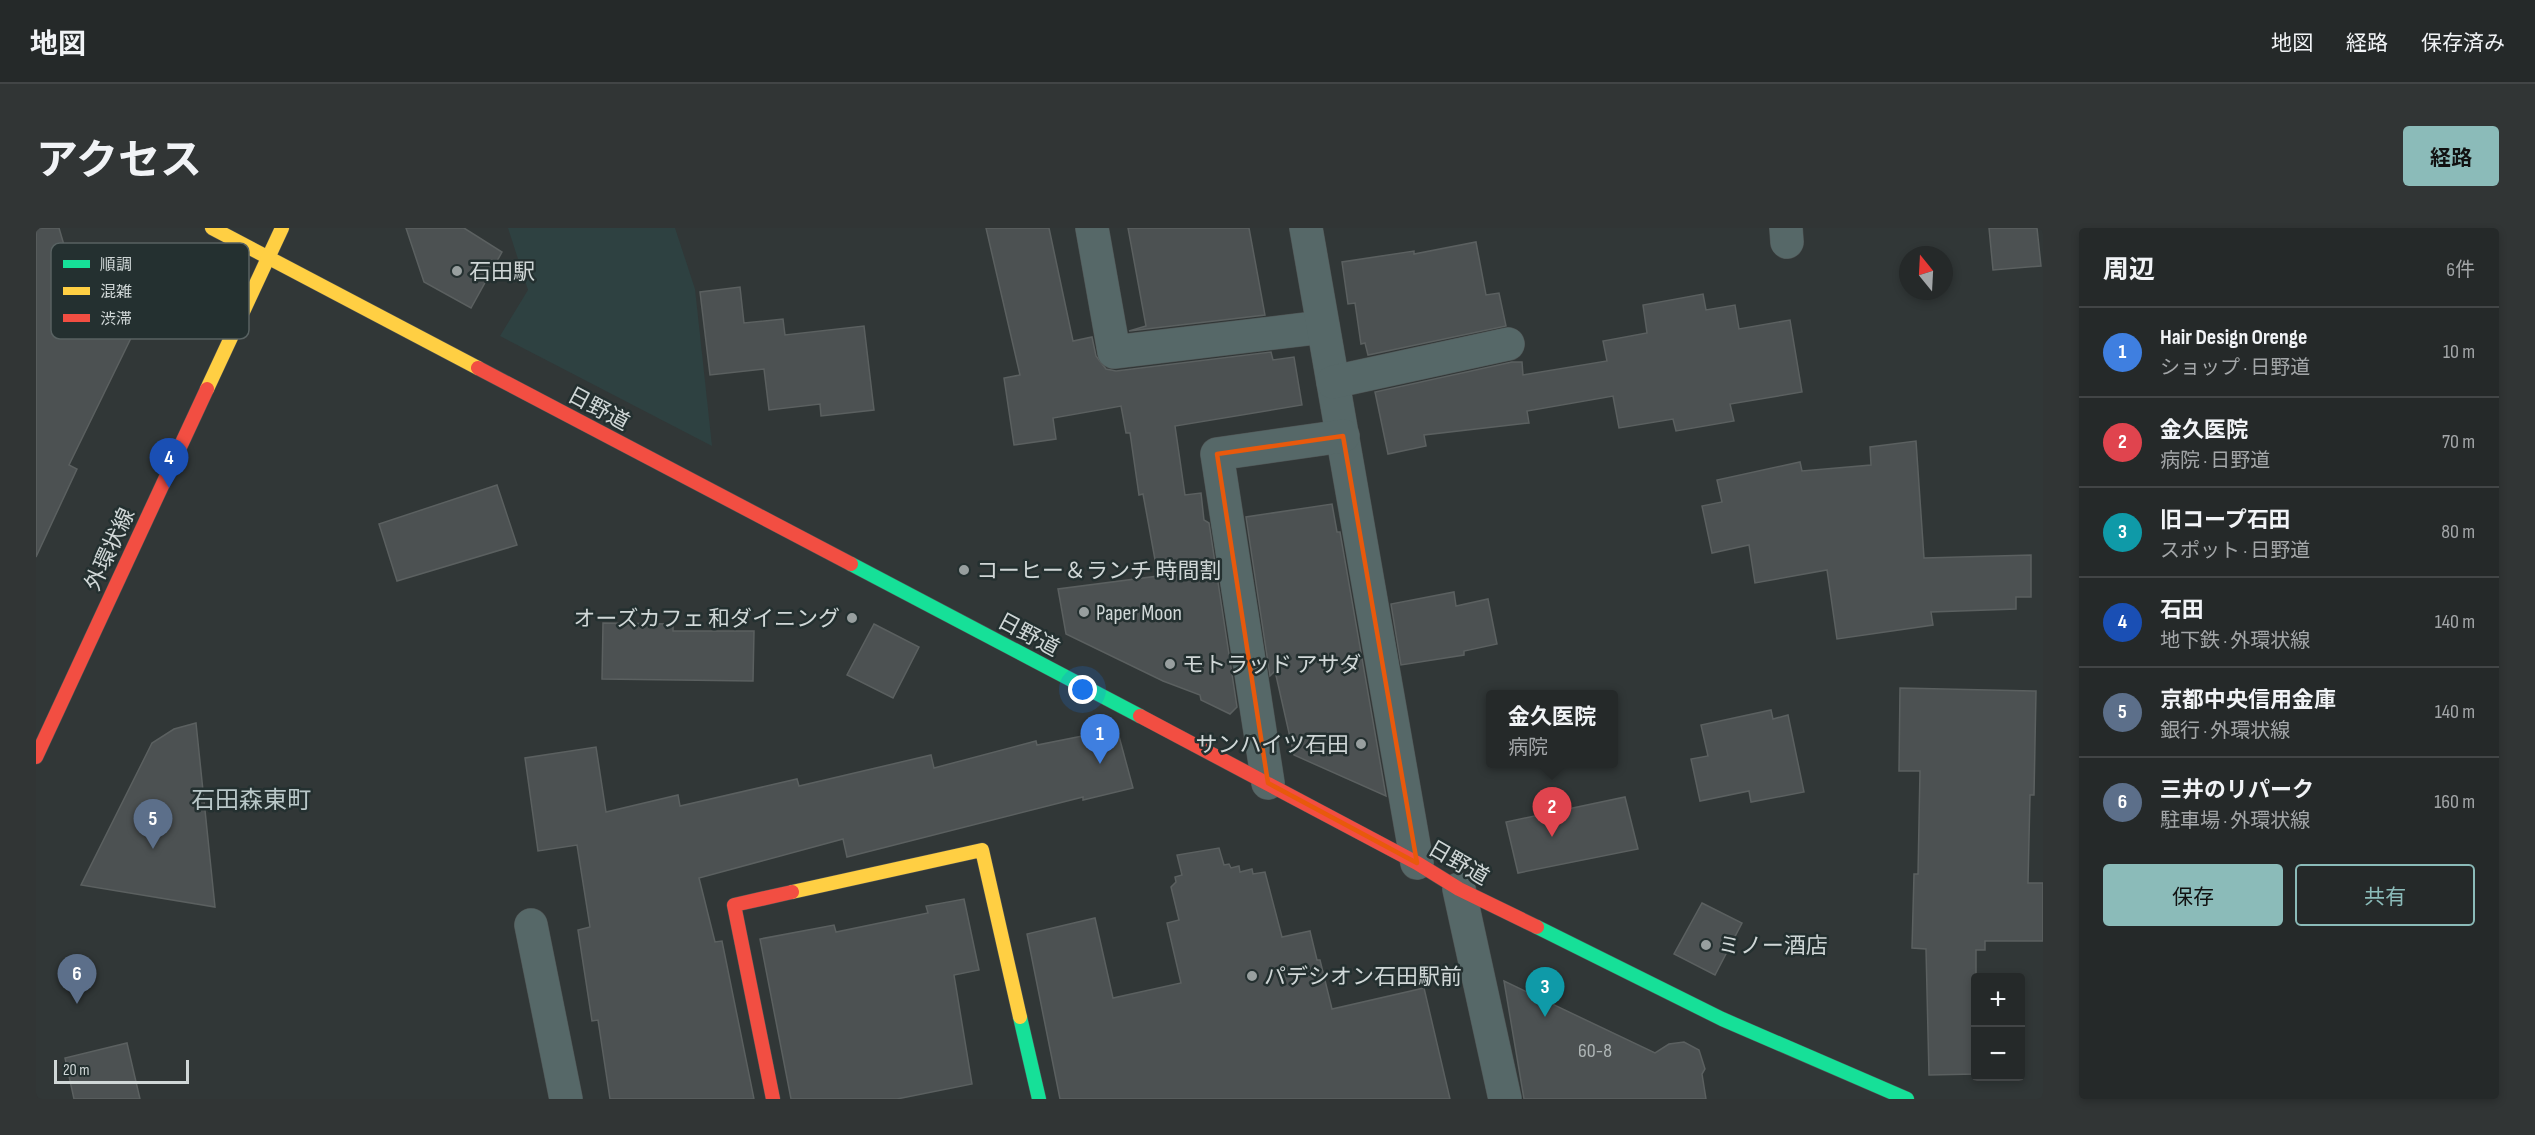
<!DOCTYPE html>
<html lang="ja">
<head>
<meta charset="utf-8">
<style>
  body { margin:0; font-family:"Sofia Sans Condensed","Noto Sans JP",sans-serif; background:#313535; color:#f1f3f6 }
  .controls { position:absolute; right:18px; bottom:18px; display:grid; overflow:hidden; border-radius:6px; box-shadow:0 3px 9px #0003 }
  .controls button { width:54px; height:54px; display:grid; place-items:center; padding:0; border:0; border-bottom:2px solid #424546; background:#252929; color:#f1f3f6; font:30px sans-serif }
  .compass { position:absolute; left:1863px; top:18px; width:54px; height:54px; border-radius:50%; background:#252929; box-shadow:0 3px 9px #0003; rotate:342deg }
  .scale { position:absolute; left:18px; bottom:15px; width:135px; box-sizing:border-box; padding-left:6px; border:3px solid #d0d7d7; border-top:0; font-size:16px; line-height:21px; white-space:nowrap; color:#d0d7d7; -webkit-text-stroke:4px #243030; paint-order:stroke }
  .you { position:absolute; left:1047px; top:462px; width:21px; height:21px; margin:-15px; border:4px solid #fff; border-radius:50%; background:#1a73e8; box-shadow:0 0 0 9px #1a73e833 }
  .badge { display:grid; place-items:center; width:39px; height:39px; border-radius:50%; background:#8bbbb9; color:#fff; font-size:20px; font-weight:700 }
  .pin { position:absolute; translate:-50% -50px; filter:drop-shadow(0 2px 3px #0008) }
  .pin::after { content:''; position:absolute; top:32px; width:21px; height:18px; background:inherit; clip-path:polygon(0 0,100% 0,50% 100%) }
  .popup { position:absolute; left:1450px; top:462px; width:132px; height:78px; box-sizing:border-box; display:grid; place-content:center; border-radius:6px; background:#252929; filter:drop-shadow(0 2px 4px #0005); font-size:20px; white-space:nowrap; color:#a3a6a8 }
  .popup b { font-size:22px; color:#f1f3f6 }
  .popup::after { content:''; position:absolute; left:50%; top:100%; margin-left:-12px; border:12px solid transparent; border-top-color:#252929 }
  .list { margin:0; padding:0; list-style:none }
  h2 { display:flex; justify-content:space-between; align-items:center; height:78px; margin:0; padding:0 24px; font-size:26px }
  h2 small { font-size:20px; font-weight:400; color:#a3a6a8 }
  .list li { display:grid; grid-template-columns:39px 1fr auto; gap:18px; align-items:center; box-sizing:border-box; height:90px; padding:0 24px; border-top:2px solid #424546 }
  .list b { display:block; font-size:22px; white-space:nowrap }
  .list p { margin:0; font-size:20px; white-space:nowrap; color:#a3a6a8 }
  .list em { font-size:20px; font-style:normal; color:#a3a6a8 }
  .actions { display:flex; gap:12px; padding:18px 24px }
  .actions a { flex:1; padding:14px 0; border:2px solid #8bbbb9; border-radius:6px; text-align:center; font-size:21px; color:#8bbbb9 }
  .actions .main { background:#8bbbb9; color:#111 }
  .map { position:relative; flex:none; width:2007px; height:871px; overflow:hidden; border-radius:6px }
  header { display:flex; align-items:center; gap:36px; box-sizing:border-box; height:84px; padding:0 30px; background:#252929; border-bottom:2px solid #424546 }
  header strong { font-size:28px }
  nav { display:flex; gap:33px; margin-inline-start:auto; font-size:21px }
  .intro { display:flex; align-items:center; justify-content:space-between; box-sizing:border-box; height:144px; padding:0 36px }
  h1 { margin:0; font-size:42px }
  .button { padding:15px 27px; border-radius:6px; background:#8bbbb9; color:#111; font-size:21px; font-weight:700 }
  main { display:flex; gap:36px; padding:0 36px }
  aside { flex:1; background:#252929; border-radius:6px; box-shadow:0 3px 9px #0003 }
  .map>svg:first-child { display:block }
</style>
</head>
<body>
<header>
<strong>地図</strong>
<nav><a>地図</a><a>経路</a><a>保存済み</a></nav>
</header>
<div class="intro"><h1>アクセス</h1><a class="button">経路</a></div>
<main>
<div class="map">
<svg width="2007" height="871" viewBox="0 0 2007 871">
  <rect width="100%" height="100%" fill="#313737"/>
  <path fill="#2e4141" d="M472 0H639L659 61 676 218 464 108 492 62Z"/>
  <g fill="#4c5152" stroke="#5b6060" stroke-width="1.5">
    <path d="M0 0H23L33 34 45 30 50 48 76 39 97 106 33 237 41 241 0 329Z"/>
    <path d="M370 0H428L466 24 435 80 388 54Z"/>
    <path d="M950 0H1013L1037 113 1056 109 1060 128 1070 141 1080 143 1235 124 1237 132 1258 129 1266 177 1139 198 1149 267 1165 265 1168 292 1173 295 1201 479 1194 486 1165 472 1164 467 1127 453 1030 406 1022 361 1122 348 1107 266 1103 267 1094 205H1090L1085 178 1017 190 1020 211 978 217 968 150 984 147Z"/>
    <path d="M1092 0H1213L1229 87 1093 103 1110 98Z"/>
    <path d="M1953 0H2001L2005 38 1957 42Z"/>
    <path d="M1440 14 1450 67 1463 65 1470 98 1332 127 1329 115 1325 116 1319 75 1312 76 1306 34 1378 23V26Z"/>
    <path d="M704 59 708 95 747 91 749 107 828 98 838 182 785 188 784 176 733 182 728 141 674 147 664 64Z"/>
    <path d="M1667 66 1670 82 1699 77 1703 101 1754 92 1766 164 1694 176 1698 193 1640 203 1637 191 1583 200 1577 168 1491 183 1493 195 1388 207 1390 218 1352 226 1339 164 1476 134H1486L1487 147 1571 133 1567 113 1611 105 1607 77Z"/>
    <path d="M1880 213 1888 330 1995 327V369H1980V381L1895 384 1897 397 1801 411 1791 342 1719 355 1713 317 1676 325 1666 278 1686 274 1681 252 1764 234 1766 243 1835 237 1834 219Z"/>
    <path d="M461 257 481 317 361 353 343 296Z"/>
    <path d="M1296 276 1301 304H1304L1350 568 1258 527 1239 443 1234 448 1210 289Z"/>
    <path d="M1418 364 1420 378 1452 371 1461 416 1428 423V427L1365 437 1355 376Z"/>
    <path d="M567 395 637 396V403H718L717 453 566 451Z"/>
    <path d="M838 396 883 419 857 470 811 447Z"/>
    <path d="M1864 460 2000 463 1998 567H1994L1992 655H2007V713H1949V722H1940V846L1893 847 1890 721 1876 720 1878 646H1882L1884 543H1863Z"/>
    <path d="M1735 482 1737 491 1752 487 1768 564 1715 574 1713 563 1664 573 1655 531 1672 528 1665 497Z"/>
    <path d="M160 495 179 679 45 657 116 515 138 501Z"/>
    <path d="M1081 501 1097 560 1047 572V569L811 629 807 611 663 650 679 714 686 713 718 871H574L562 792 556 793 542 702 554 699 541 617 502 623 489 530 560 519 570 584 642 567 644 578 761 551 763 558 895 527 898 540 1000 513 1001 517Z"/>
    <path d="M1589 569 1602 621 1482 645 1470 594Z"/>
    <path d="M1183 620 1188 637 1193 636 1195 640 1203 638 1204 644 1216 641 1217 646 1229 644 1246 709 1274 703 1281 732H1284L1296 781 1388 760 1414 871H1024L991 706 1059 690 1077 770 1145 755 1131 695 1143 692 1135 659 1140 654 1139 649 1146 647 1141 627Z"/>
    <path d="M928 671 943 742 918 747 936 856 861 871H755L724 711 798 697 800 704 892 685 890 678Z"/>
    <path d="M1666 675 1706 695 1679 747 1638 726Z"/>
    <path d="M1468 753 1619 825 1633 816 1648 814 1663 822 1669 841 1666 846 1670 871H1488Z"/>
    <path d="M91 815 104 871H38L29 830Z"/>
  </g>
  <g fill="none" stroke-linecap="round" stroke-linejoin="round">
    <g stroke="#4e5353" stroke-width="34">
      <g id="street">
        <path d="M1056 0 1078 124 1287 99"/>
        <path d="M1270 0 1381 635"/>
        <path d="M1750 0 1751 14"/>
        <path d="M1297 154 1472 116"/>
        <path d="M1232 555 1181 226 1307 208"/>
        <path d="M1423 661 1469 871"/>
        <path d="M495 697 530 871"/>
      </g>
    </g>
    <g stroke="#4e5353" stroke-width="15">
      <g id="fast">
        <path d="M815 336 1104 488"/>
        <path d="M1501 699 1686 791 1871 871"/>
        <path d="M984 789 1003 871"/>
      </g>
    </g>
    <g stroke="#4e5353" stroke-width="15">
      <g id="slow">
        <path d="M176 0 442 140"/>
        <path d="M171 161 246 0"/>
        <path d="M756 664 946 622 984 789"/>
      </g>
    </g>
    <g stroke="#4e5353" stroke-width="15">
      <g id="jam">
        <path d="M442 140 815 336"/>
        <path d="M1104 488 1381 635 1423 661 1501 699"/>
        <path d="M0 529 171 161"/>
        <path d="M737 871 698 677 756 664"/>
      </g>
    </g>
    <use href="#street" stroke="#566868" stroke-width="33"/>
    <use href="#fast" stroke="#16e098" stroke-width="14"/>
    <use href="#slow" stroke="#ffcf43" stroke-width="14"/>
    <use href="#jam" stroke="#f24e42" stroke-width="14"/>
  </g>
  <path fill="none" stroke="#e8590c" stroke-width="4.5" stroke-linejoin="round" d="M1307 208 1381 635 1232 555 1181 226Z"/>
  <g fill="#989f9f" stroke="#243030" stroke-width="2">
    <circle cx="421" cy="43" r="6"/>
    <circle cx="928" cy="342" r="6"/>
    <circle cx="1048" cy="384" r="6"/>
    <circle cx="816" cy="390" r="6"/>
    <circle cx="1134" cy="436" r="6"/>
    <circle cx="1325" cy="516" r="6"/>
    <circle cx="1670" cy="717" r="6"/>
    <circle cx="1216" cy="748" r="6"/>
  </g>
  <g text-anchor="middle" stroke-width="5" stroke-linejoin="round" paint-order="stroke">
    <g font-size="20" fill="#afb6b6">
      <text x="1559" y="829">60-8</text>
    </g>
    <g font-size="22" fill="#d0d7d7" stroke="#243030" text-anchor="start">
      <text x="433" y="51">石田駅</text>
      <text x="940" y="350">コーヒー＆ランチ 時間割</text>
      <text x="1060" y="392">Paper Moon</text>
      <text x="804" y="398" text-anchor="end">オーズカフェ 和ダイニング</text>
      <text x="1146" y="444">モトラッド アサダ</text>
      <text x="1313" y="524" text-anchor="end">サンハイツ石田</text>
      <text x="1682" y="725">ミノー酒店</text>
      <text x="1228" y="756">パデシオン石田駅前</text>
    </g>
    <g font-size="22" fill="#d0d7d7" stroke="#243030">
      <text transform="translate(563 180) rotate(28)" y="8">日野道</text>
      <text transform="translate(73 321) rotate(-65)" y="8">外環状線</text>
      <text transform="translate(993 406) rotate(28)" y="8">日野道</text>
      <text transform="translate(1423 634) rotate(30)" y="8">日野道</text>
    </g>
    <g font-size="24" fill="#b9c7c8" stroke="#243030">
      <text x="215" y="580">石田森東町</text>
    </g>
  </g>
  <rect x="15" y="15" width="198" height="96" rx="9" fill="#243030" stroke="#586262" stroke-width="1.5"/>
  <rect x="27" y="32" width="27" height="8" fill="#16e098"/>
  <rect x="27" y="59" width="27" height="8" fill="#ffcf43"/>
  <rect x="27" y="86" width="27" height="8" fill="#f24e42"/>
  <g font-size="16" fill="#d0d7d7">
    <text x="64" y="42">順調</text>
    <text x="64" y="69">混雑</text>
    <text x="64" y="96">渋滞</text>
  </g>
</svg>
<div class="controls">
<button>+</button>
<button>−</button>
</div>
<svg class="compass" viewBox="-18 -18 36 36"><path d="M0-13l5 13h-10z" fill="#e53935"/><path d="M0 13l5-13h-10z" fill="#a3a6a8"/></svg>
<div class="scale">20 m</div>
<div class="you"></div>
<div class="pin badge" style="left:1064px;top:536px;background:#3f7fe0">1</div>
<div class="pin badge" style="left:1516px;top:609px;background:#e0444e">2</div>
<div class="popup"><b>金久医院</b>病院</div>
<div class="pin badge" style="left:1509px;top:789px;background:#0f9aa8">3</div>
<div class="pin badge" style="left:133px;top:260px;background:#1a4fb4">4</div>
<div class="pin badge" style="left:117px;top:621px;background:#5c6f8a">5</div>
<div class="pin badge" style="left:41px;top:776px;background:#5c6f8a">6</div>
</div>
<aside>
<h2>周辺<small>6件</small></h2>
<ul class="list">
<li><span class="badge" style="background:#3f7fe0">1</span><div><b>Hair Design Orenge</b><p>ショップ · 日野道</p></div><em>10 m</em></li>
<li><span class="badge" style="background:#e0444e">2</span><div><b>金久医院</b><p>病院 · 日野道</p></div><em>70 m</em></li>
<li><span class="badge" style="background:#0f9aa8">3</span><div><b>旧コープ石田</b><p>スポット · 日野道</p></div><em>80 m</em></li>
<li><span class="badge" style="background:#1a4fb4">4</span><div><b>石田</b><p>地下鉄 · 外環状線</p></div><em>140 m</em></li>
<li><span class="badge" style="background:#5c6f8a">5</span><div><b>京都中央信用金庫</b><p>銀行 · 外環状線</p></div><em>140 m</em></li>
<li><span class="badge" style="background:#5c6f8a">6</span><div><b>三井のリパーク</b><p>駐車場 · 外環状線</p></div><em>160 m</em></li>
</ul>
<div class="actions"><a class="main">保存</a><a>共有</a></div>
</aside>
</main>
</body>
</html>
